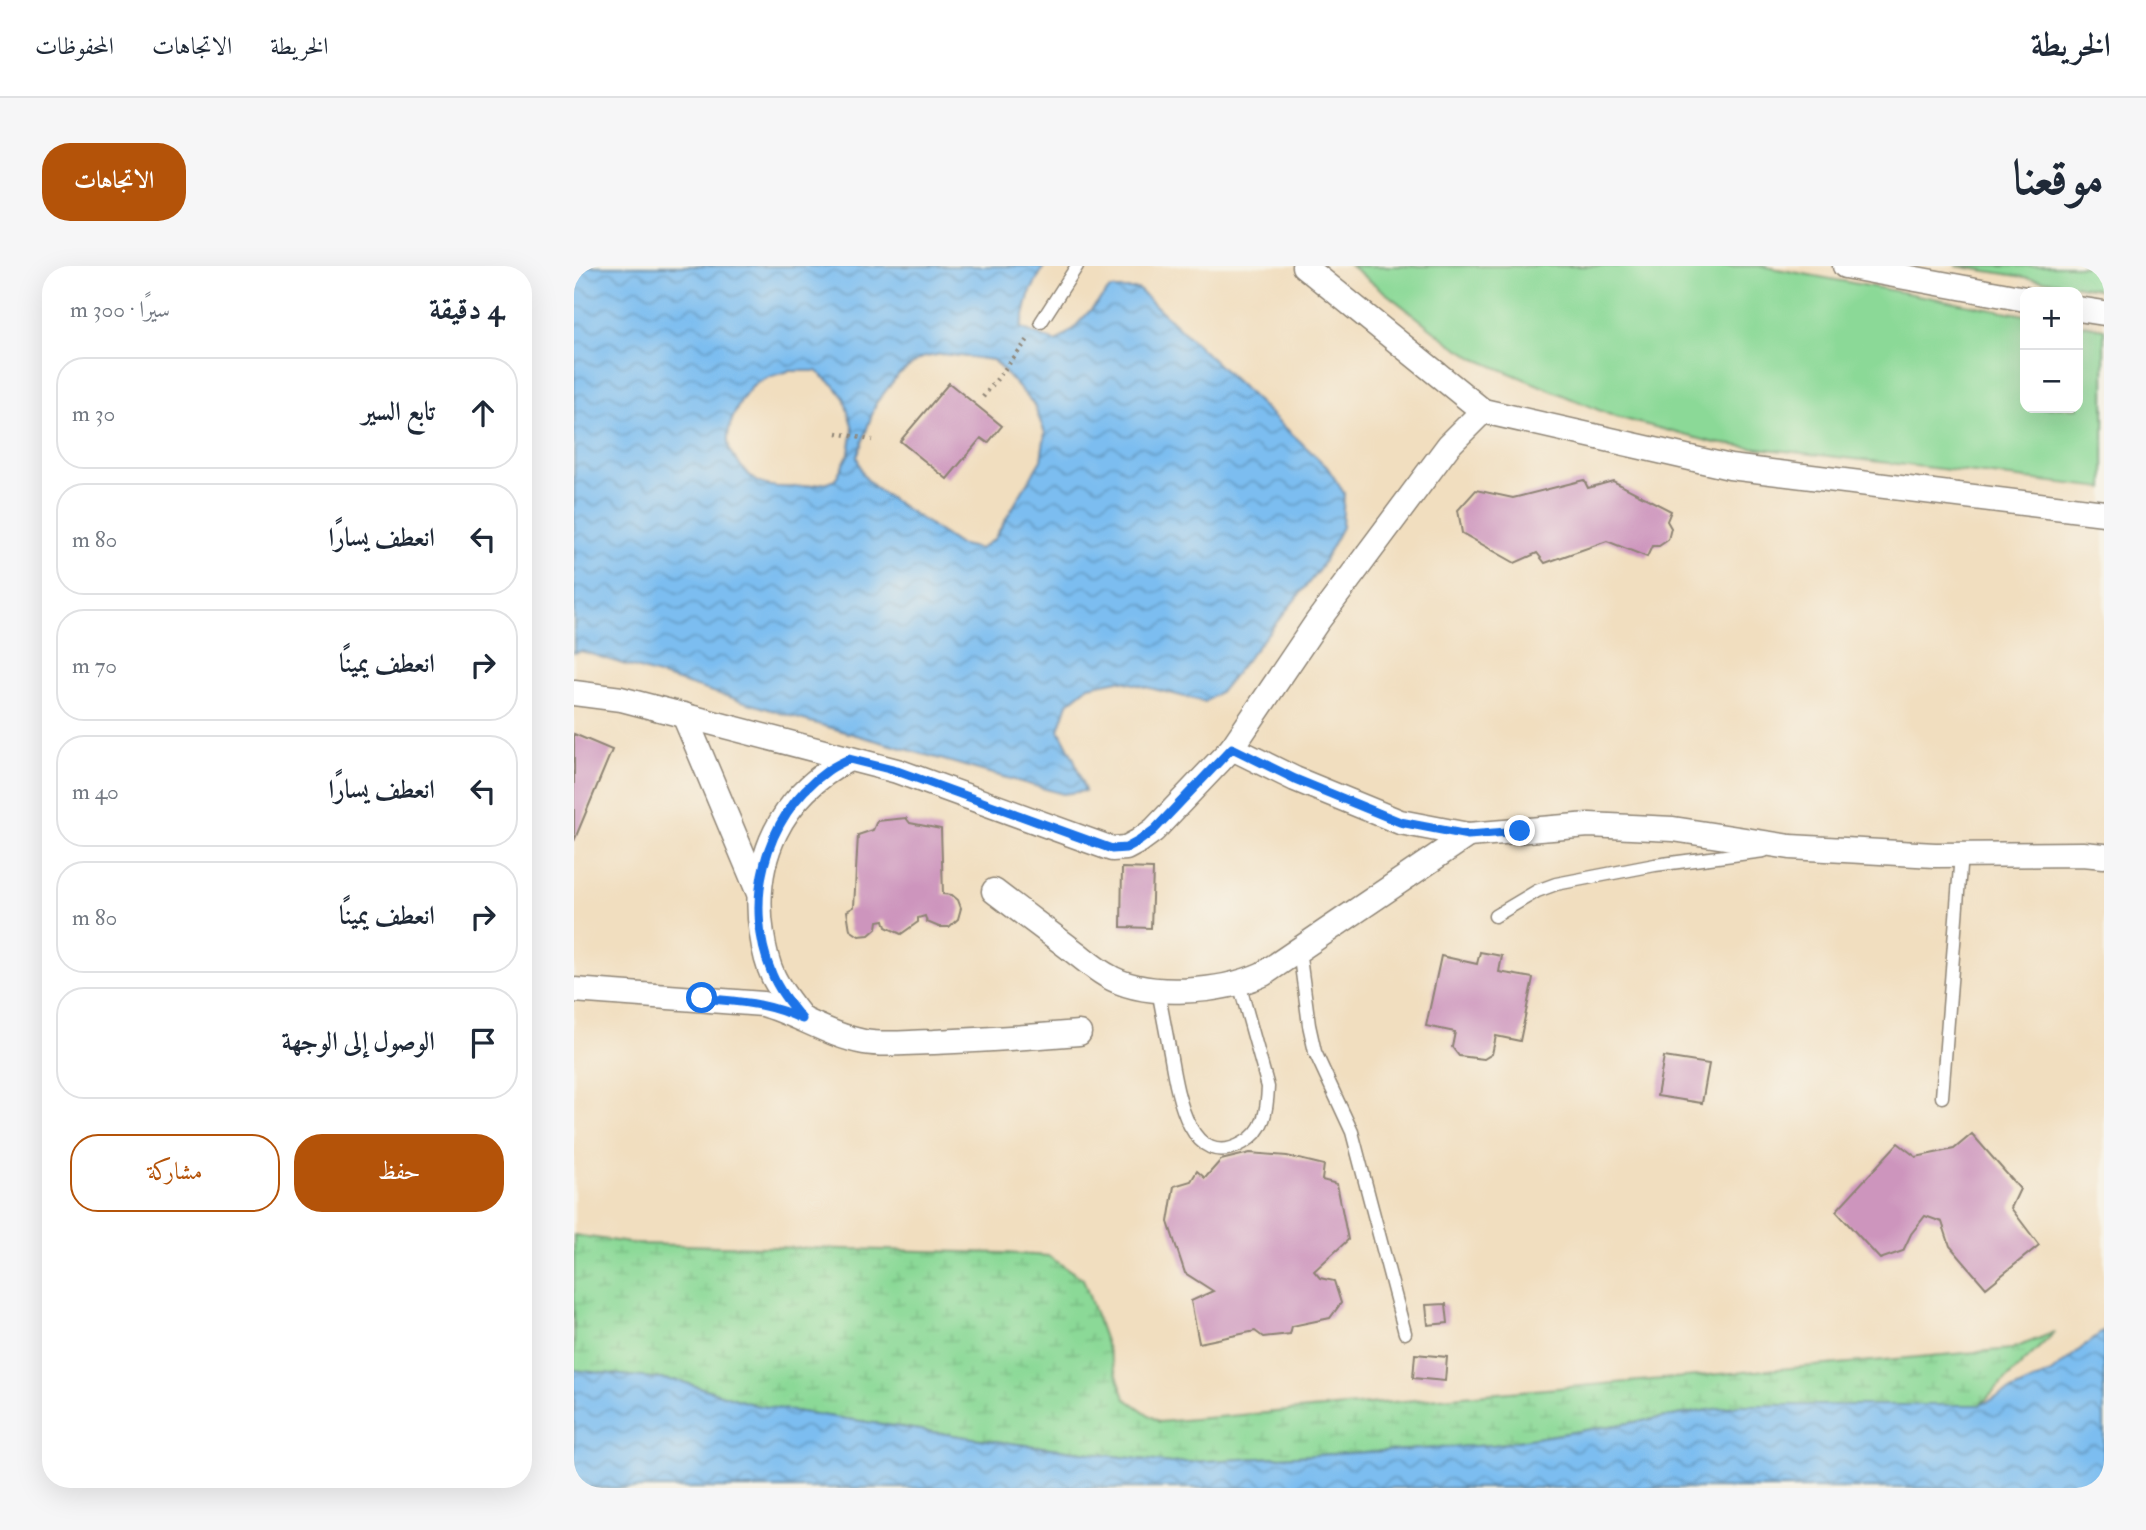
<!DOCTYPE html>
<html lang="ar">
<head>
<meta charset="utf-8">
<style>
  body { margin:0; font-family:"IM FELL Double Pica",Amiri,serif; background:#f6f6f7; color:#1f2937; direction:rtl }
  .controls { position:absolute; right:21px; top:21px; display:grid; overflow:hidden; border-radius:14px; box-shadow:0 7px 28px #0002 }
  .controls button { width:63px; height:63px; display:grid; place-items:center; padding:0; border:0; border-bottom:2px solid #e0e1e3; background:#fff; color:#1f2937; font:35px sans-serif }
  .stop { position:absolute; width:21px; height:21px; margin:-16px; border:5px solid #1a73e8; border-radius:50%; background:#fff }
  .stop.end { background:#1a73e8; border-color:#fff; box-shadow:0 2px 7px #0008 }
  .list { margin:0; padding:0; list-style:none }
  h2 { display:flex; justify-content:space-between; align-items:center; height:91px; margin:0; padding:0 28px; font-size:30px }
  h2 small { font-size:23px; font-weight:400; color:#747a83 }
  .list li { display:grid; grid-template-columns:46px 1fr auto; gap:21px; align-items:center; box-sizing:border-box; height:112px; margin:0 14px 14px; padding:0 14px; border:2px solid #e0e1e3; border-radius:28px }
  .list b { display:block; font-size:26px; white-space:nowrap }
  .list em { font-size:23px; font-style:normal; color:#747a83 }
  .actions { display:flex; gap:14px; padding:21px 28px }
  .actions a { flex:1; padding:16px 0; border:2px solid #b45309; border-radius:28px; text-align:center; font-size:24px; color:#b45309 }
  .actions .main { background:#b45309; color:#fff }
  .icon { flex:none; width:38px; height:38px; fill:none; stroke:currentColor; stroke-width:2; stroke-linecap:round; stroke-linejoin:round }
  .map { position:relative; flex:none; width:1530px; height:1222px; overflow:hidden; direction:ltr; border-radius:28px }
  header { display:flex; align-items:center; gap:42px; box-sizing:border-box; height:98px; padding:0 35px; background:#fff; border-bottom:2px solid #e0e1e3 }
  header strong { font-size:33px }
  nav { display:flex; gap:38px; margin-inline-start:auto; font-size:24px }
  .intro { display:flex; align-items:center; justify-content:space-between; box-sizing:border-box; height:168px; padding:0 42px }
  h1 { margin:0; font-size:49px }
  .button { padding:18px 32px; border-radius:28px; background:#b45309; color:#fff; font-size:24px; font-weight:700 }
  main { display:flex; gap:42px; padding:0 42px }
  aside { flex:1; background:#fff; border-radius:28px; box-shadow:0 7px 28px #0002 }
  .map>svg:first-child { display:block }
</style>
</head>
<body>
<header>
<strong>الخريطة</strong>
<nav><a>الخريطة</a><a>الاتجاهات</a><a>المحفوظات</a></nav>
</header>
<div class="intro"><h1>موقعنا</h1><a class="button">الاتجاهات</a></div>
<main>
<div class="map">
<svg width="1530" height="1222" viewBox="0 0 1530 1222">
  <defs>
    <pattern id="wetland-marsh" width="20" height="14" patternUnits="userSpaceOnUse" patternTransform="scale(1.75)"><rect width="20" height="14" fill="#8bd997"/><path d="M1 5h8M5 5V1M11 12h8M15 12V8" fill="none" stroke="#78ba82"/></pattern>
    <pattern id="water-waves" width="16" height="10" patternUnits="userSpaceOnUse" patternTransform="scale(1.75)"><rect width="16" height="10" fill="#7bbdf0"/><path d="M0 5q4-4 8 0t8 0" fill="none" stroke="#659ac3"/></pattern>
  </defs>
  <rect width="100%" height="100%" fill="#f7f3e8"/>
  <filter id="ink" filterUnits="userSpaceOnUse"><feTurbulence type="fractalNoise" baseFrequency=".0143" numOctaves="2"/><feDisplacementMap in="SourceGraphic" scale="14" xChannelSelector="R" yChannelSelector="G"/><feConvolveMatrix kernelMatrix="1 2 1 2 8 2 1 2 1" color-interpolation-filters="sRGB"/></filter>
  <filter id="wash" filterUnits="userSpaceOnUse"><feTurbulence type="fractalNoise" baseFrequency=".00686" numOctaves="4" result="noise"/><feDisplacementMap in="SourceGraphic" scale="28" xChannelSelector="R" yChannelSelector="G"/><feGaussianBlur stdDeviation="1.57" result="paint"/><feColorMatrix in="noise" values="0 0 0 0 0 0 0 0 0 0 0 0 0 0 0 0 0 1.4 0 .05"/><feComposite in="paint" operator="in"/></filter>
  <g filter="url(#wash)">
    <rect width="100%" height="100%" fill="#f1debf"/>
    <path fill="url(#wetland-marsh)" stroke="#5b8261" stroke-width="2" d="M0 969 63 978 430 987 474 990 509 1013 551 1132 585 1156 1438 1083 1481 1066 1406 1139H1166L919 1179 597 1197 412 1174 181 1139 106 1115 0 1104Z"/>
    <g fill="#8bd997" stroke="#5b8261" stroke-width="2">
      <path d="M777 0H1187L1451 49V142H1504V58L1530 63V222L1141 177 1039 150 902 93 876 77Z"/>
      <path d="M1382 0H1530V24Z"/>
    </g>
    <g fill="url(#water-waves)" stroke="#53748e" stroke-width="2" fill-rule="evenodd">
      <path d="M0 0H470L455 29 447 62 482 76 498 64 536 23H564L753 201 770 227 768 261 745 304 648 424 631 436 544 414 515 420 494 437 485 464 500 493 511 525 489 528 226 453 7 385 0 387ZM368 88 419 94 459 137 471 167 467 194 420 273 405 283 384 278 301 222 289 209 283 191 302 137 325 108 347 92ZM215 105H242L260 119 270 132 279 163 275 187 261 214C241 220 201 226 182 215 176 211 171 205 167 200 164 196 159 191 157 187 147 168 164 137 176 123 186 112 202 109 215 105Z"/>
      <path d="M1530 1064V1222H0V1104L106 1115 181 1139 412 1174 597 1197 919 1179 1166 1139H1406L1477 1107Z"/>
    </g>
    <g id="blocks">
      <g fill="#cd95bd">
        <path d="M375 117 428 160 414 177 407 172 373 213 326 175Z"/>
        <path d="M1010 214 1014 222 1039 215 1097 245 1093 255 1097 262 1094 274 1085 280H1078L1073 291 1033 275 971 297 963 287 941 297 888 267 884 244 902 224 939 232Z"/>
        <path d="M0 468 38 484 0 575Z"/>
        <path d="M332 552 336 557 367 563 369 628 378 629 384 634 387 642 384 653 375 661H365L353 656 351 650 344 652V656L327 668 312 661 310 654 304 655 303 662 295 669 285 670 276 664 273 645 280 641 284 569 299 564 303 555Z"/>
        <path d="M548 602 579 603 577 662 547 661Z"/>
        <path d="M906 686 928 690 925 706 959 712 946 775 922 770 918 788 910 793 885 790 878 781 881 766 852 760 867 690 903 698Z"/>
        <path d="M1090 791 1135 798 1128 837 1083 830Z"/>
        <path d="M1398 868 1446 923 1437 942 1465 979 1412 1022 1376 980 1368 956 1351 950 1337 968 1329 985 1306 993 1262 945 1324 877 1342 891 1380 883Z"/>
        <path d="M676 887 713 890 750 899 748 914 763 918 774 974 740 1005 746 1012 760 1015 767 1037 756 1052 718 1060 716 1068 689 1071 681 1065 625 1077 617 1035 639 1025 611 1007 594 956 600 920 617 915 623 905 631 912 647 894Z"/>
        <path d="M872 1038 874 1057 854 1059 852 1039Z"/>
        <path d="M841 1088 873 1091 871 1115 839 1112Z"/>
      </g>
    </g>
  </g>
  <g filter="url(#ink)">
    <use href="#blocks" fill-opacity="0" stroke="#8e8475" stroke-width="2"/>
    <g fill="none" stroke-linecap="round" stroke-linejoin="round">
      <g stroke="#8e8475" stroke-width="15">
        <g id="lane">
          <path d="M467 56 503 0"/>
          <path d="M921 650 963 625 982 618 1081 599 1190 585"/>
          <path d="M725 684 735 759 741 786 778 866 831 1067"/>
          <path d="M584 724C588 745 592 766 596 787 602 821 614 908 669 877 691 865 693 844 694 821L665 717"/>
          <path d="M1368 831 1387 588"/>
        </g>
      </g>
      <g stroke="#8e8475" stroke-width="27">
        <g id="street">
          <path d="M730 0 909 145"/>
          <path d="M1271 0 1451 33"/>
          <path d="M1504 43 1530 47"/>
          <path d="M1530 247 1156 201 909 145 875 179 743 356 658 482 721 513 826 556 894 569 1015 559 1099 563 1216 581 1361 589 1509 588 1530 590"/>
          <path d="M0 427 47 433 323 505 538 583 552 582 565 575 580 564 658 482"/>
          <path d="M110 449 184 625"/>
          <path d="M420 625C446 645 472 664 498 684 509 692 520 702 532 709 572 734 649 726 689 708L894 569"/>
          <path d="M0 724 189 738C224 748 254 769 290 776 312 780 337 776 360 776 408 774 457 771 505 767"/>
          <path d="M227 751C217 738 206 725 199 710 193 697 190 683 188 669 176 593 207 529 275 493"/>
        </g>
      </g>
      <g stroke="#8e8475" stroke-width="4.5" stroke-dasharray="2 5" stroke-linecap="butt">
        <path d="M409 131 456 71"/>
        <path d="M263 167 298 174"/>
      </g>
      <use href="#lane" stroke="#fff" stroke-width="12"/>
      <use href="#street" stroke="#fff" stroke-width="24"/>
    </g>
  </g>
  <g fill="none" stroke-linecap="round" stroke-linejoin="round" filter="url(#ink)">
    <path stroke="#1a73e8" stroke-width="9" d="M128 732C165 736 193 736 228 753 217 739 205 725 198 708 169 638 189 551 252 506 259 500 267 497 275 493L323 505 538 583 552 582 565 575 580 564 658 482 721 513 826 556 894 569 946 565"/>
  </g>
</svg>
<div class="controls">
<button>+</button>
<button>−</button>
</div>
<div class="stop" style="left:128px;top:732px"></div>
<div class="stop end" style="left:946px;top:565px"></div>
</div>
<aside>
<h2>4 دقيقة<small>سيرًا · 300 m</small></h2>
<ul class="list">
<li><svg class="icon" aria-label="ahead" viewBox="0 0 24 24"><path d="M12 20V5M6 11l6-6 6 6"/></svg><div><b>تابع السير</b></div><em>30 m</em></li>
<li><svg class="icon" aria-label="left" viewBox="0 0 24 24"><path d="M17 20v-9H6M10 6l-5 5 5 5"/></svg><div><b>انعطف يسارًا</b></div><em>80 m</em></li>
<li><svg class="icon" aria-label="right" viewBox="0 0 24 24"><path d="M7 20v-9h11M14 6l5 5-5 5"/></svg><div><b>انعطف يمينًا</b></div><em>70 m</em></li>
<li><svg class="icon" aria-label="left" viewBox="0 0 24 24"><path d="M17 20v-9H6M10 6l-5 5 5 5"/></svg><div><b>انعطف يسارًا</b></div><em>40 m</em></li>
<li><svg class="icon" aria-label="right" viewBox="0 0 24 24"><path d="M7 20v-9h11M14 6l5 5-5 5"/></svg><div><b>انعطف يمينًا</b></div><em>80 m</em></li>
<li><svg class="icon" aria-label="arrive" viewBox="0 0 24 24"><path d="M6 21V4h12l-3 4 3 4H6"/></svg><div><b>الوصول إلى الوجهة</b></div></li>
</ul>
<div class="actions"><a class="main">حفظ</a><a>مشاركة</a></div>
</aside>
</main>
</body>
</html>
